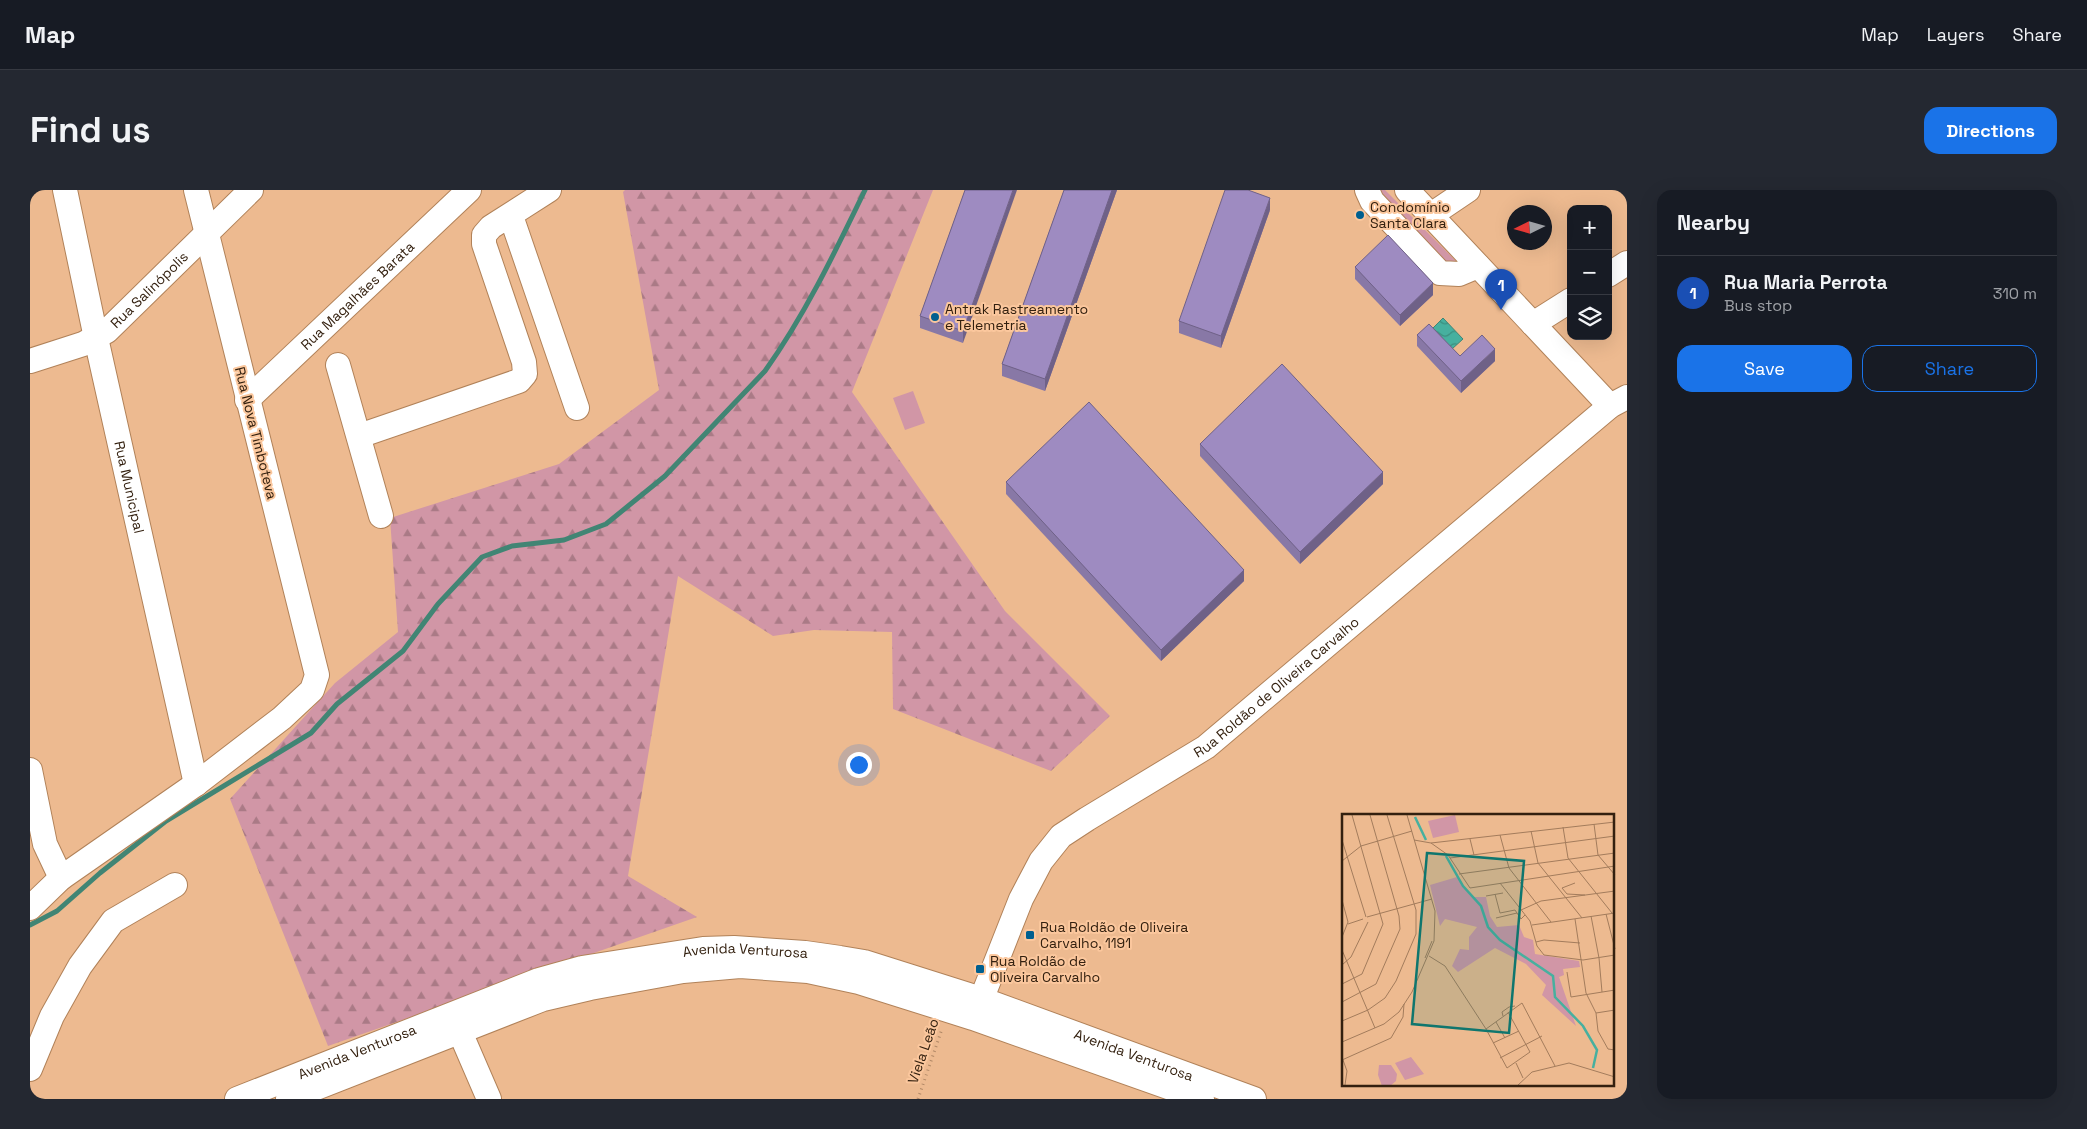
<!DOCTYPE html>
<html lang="en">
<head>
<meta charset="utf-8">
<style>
  body { margin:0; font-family:"Space Grotesk",sans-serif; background:#242831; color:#f1f3f6 }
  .controls { position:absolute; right:15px; top:15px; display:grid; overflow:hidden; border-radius:10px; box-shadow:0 5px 20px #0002 }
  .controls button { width:45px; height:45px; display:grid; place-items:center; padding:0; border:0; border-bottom:1px solid #363941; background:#171b24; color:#f1f3f6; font:25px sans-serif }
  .compass { position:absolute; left:1477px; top:15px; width:45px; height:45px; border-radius:50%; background:#171b24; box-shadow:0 5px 20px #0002; rotate:265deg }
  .you { position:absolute; left:828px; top:574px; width:18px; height:18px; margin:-12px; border:4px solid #fff; border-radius:50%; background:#1a73e8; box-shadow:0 0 0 8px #1a73e833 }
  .badge { display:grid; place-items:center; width:32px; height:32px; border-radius:50%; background:#1a73e8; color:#fff; font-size:16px; font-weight:700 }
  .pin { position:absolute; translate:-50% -41px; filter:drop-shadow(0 1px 2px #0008) }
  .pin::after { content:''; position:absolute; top:26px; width:18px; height:15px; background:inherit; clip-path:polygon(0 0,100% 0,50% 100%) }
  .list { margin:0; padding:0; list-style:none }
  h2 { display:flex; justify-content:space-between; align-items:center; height:65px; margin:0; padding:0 20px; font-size:21px }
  h2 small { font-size:16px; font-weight:400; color:#9ea1a6 }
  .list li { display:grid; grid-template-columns:32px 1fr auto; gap:15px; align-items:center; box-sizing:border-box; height:75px; padding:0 20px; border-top:1px solid #363941 }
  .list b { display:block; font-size:19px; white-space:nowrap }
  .list p { margin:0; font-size:16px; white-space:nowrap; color:#9ea1a6 }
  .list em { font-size:16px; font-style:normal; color:#9ea1a6 }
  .actions { display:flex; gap:10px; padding:15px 20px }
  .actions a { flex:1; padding:11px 0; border:1px solid #1a73e8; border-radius:15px; text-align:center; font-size:18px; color:#1a73e8 }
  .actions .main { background:#1a73e8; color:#fff }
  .icon { flex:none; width:28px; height:28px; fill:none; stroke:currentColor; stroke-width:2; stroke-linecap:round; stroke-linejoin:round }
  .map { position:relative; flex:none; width:1597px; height:909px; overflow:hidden; border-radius:15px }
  header { display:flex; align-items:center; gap:30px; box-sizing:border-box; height:70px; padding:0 25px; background:#171b24; border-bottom:1px solid #363941 }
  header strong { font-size:24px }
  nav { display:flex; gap:28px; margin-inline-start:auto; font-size:18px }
  .intro { display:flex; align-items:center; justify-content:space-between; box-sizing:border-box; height:120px; padding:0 30px }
  h1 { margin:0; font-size:35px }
  .button { padding:12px 22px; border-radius:15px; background:#1a73e8; color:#fff; font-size:18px; font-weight:700 }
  main { display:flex; gap:30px; padding:0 30px }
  aside { flex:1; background:#171b24; border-radius:15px; box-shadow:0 5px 20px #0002 }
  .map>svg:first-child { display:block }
</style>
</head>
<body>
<header>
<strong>Map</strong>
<nav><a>Map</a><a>Layers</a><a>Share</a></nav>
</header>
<div class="intro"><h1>Find us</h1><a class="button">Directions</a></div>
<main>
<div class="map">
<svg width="1597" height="909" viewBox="0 0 1597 909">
  <defs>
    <pattern id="forest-firs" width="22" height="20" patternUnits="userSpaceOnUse" patternTransform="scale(1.25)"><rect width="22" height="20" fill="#d196a6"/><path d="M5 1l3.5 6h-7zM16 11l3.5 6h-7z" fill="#aa7a86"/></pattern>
    <pattern id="water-waves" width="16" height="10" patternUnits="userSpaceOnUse" patternTransform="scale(1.25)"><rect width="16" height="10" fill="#47b09f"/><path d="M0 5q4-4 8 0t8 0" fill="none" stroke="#3c8f80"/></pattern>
  </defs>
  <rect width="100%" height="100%" fill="#edba90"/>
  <g fill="#d196a6">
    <path d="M1342 0H1355L1432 77 1419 78Z"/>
    <path d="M883 201 895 233 875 240 863 208Z"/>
  </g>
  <path fill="url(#forest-firs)" d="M595 0H903L822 202 975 421 1080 526 1021 581 863 519 862 442 784 440 743 446 648 386 598 686 667 727 298 856 200 609 305 493 368 442 360 328 529 274 629 200 593 2Z"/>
  <path fill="url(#water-waves)" stroke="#418574" d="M1413 128 1433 149 1422 159 1403 138Z"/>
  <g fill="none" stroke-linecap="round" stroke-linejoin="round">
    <path stroke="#418574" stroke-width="5" d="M0 735 27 721 70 683 136 631 281 543 307 514 373 461 408 414 452 367 482 356 534 350 576 334 635 286 735 181C775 125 805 62 835 0"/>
    <g stroke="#b18259" stroke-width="26">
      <g id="minor">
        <path id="s1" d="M35 0 66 148 166 594"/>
        <path d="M1337 0 1342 11 1410 83 1429 84 1448 76"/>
        <path d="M1377 0 1580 216"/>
        <path d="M1401 25 1438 0"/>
        <path d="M481 26 547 218"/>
        <path d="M1578 85 1597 73"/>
        <path d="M1503 134 1541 110"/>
        <path id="s2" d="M0 171 53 154 77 141 221 0"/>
        <path d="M308 175 351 326"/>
        <path id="s3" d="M217 210 439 0"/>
        <path d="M329 246 489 191 495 184 494 172 454 54V45L461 37 519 0"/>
        <path d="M0 580 15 654 31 688"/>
        <path d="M0 718 31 688 166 594 252 528 282 500 287 485 166 0"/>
        <path id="s4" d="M946 823 991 709 1011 671 1031 646 1057 629 1176 557 1580 216 1597 207"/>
        <path d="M424 828 459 909"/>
        <path d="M0 879 22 826 50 776 83 731 145 695"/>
        <path id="s5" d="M207 909 509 790 552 778 673 759 704 758 775 763 810 768 834 772 951 809 1224 909"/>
        <path d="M258 909 513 809 560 798 653 781 710 776 778 781 829 792 943 828 1172 909"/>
      </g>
    </g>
    <path stroke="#b28967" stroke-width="3" stroke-dasharray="1 4" stroke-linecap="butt" d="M888 909 912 839"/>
    <use href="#minor" stroke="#fff" stroke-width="24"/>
  </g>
  <g fill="#8878a6">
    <path d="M935 0 933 153 890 138V126Z"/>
    <path d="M1034 0H1087L1015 201 972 186V174Z"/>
    <path d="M1240 20 1191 158 1149 143V131Z"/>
    <path d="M1325 77 1403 105 1370 136 1325 89Z"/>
    <path d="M1387 145 1430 166 1465 171 1431 203 1387 156Z"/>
    <path d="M1170 254 1353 294 1270 374 1170 266Z"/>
    <path d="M976 292 1214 391 1131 471 976 304Z"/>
  </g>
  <g fill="#6f6187">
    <path d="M983 0H987L933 153V141Z"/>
    <path d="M1082 0H1087L1015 201V189Z"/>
    <path d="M1240 8V20L1191 158V146Z"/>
    <path d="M1403 93V105L1370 136V125Z"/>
    <path d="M1465 159V171L1431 203V191Z"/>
    <path d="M1353 282V294L1270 374V362Z"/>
    <path d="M1214 380V391L1131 471V460Z"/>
  </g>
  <g fill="#9e8bc1" stroke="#6f6187">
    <path d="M935 0H983L933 141 890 126Z"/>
    <path d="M1034 0H1082L1015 189 972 174Z"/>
    <path d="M1195 0H1218L1240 8 1191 146 1149 131Z"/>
    <path d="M1358 45 1403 93 1370 125 1325 77Z"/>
    <path d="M1399 134 1430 166 1452 145 1465 159 1431 191 1387 145Z"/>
    <path d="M1252 174 1353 282 1270 362 1170 254Z"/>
    <path d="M1059 212 1214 380 1131 460 976 292Z"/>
  </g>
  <g fill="#005f8f" stroke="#fbc79d" stroke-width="2">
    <circle cx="1330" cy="25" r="5"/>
    <circle cx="905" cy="127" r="5"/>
    <rect x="995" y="740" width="10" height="10" rx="2.5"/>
    <rect x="945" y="774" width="10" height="10" rx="2.5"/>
  </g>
  <g text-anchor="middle" stroke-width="4" stroke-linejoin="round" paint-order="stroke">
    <g font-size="14" fill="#33200f" stroke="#fbc79d" text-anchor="start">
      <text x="1340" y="22">Condomínio<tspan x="1340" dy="16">Santa Clara</tspan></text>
      <text x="915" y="124">Antrak Rastreamento<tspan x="915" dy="16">e Telemetria</tspan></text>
      <text x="1010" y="742">Rua Roldão de Oliveira<tspan x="1010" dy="16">Carvalho, 1191</tspan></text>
      <text x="960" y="776">Rua Roldão de<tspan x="960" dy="16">Oliveira Carvalho</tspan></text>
    </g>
    <g font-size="14" fill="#33200f" stroke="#fbc79d">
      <text dy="5" stroke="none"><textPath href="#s2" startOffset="142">Rua Salinópolis</textPath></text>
      <text dy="5" stroke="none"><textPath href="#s3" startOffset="152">Rua Magalhães Barata</textPath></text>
      <text transform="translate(226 243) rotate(76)" y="5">Rua Nova Timboteva</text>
      <text dy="5" stroke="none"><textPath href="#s1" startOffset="304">Rua Municipal</textPath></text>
      <text dy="5" stroke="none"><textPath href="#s4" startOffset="460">Rua Roldão de Oliveira Carvalho</textPath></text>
      <text dy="5" stroke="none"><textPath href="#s5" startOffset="534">Avenida Venturosa</textPath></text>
      <text transform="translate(893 861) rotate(-71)" y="5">Viela Leão</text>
      <text dy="5" stroke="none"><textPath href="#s5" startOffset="129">Avenida Venturosa</textPath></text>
      <text dy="5" stroke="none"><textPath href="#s5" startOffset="939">Avenida Venturosa</textPath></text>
    </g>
  </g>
  <g transform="translate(1312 624)">
    <rect width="272" height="272" fill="#edba90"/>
    <path d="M113 1 117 18 91 24 86 7Z" fill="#d196a6"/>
    <path d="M115 63 131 83H144L148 102 155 113 177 111 182 123 191 126 193 140 237 147 238 153 221 155 222 161 217 163 234 212 200 181 204 171 184 150 153 134 116 158 110 152 118 135 127 136V123L135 113 103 105 98 112 88 71ZM69 243 82 260 63 266 53 249ZM37 251H49L55 260 54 267 48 272H40L36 261Z" fill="#d196a6"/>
    <path fill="none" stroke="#47b09f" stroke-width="2.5" d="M73 3 84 26M104 42 121 72 139 92 146 113 158 126 211 162 213 183 241 212 255 236 251 254"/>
    <path fill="none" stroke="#a37c5c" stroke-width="1" d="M252 10 256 41 273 61M221 13 226 44 270 99M189 17 196 49 240 104M158 21 167 54 209 108M128 25 132 41M0 26 24 103M72 26 89 29 273 8M89 29 106 41 128 74 273 52M108 44 273 22M0 47 19 32 70 17M117 60 273 39M158 69 188 107 195 132 202 141 241 146 273 141M233 69 220 74 225 80 243 81M153 80 158 99 173 96 179 105 183 101M144 82 161 79M0 86 6 108 0 123M179 96 199 87 273 77M264 100 273 135M249 102 257 144 260 178M25 103 90 85M154 104 175 99M233 105 244 179 254 199M6 110 21 105M190 111 273 99M194 128 202 126 238 129M0 136 33 214M87 142 103 152 144 215 165 254 188 238 166 198M83 144 90 127M0 151 9 143 26 108M225 158 229 183 273 176M0 170 20 160 41 110 10 1M0 188 34 170 58 115 57 102 28 1M254 199 256 217 266 235 273 236M254 199 273 196M161 202 160 198 167 193 173 192M0 207 26 196 43 184 54 167 74 120V96L45 1M154 208 163 224M144 215 180 189 213 252M0 228 42 210 57 198 70 178 92 127 93 97 65 1M151 229 177 217M158 244 200 222M0 246 49 224 61 203 62 190M1 246 5 257 3 271M174 249 181 264M175 272 190 258 227 249 273 263"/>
    <path fill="#0f766e" fill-opacity="0.15" stroke="#0f766e" stroke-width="2.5" d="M85 39 182 47 167 219 70 210Z"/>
    <rect width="272" height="272" fill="none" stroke="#33200f" stroke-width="2.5"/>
  </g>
</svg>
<div class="controls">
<button>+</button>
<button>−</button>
<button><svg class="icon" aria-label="layers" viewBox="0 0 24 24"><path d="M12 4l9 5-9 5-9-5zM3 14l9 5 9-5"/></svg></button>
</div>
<svg class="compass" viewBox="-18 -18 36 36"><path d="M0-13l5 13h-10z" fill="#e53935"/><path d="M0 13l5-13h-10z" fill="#9ea1a6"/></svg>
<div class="you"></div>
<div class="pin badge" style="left:1471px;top:120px;background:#1a4fb4">1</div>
</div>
<aside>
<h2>Nearby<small></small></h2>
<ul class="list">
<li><span class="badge" style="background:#1a4fb4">1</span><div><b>Rua Maria Perrota</b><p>Bus stop</p></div><em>310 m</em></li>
</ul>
<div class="actions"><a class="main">Save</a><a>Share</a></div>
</aside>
</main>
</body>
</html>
